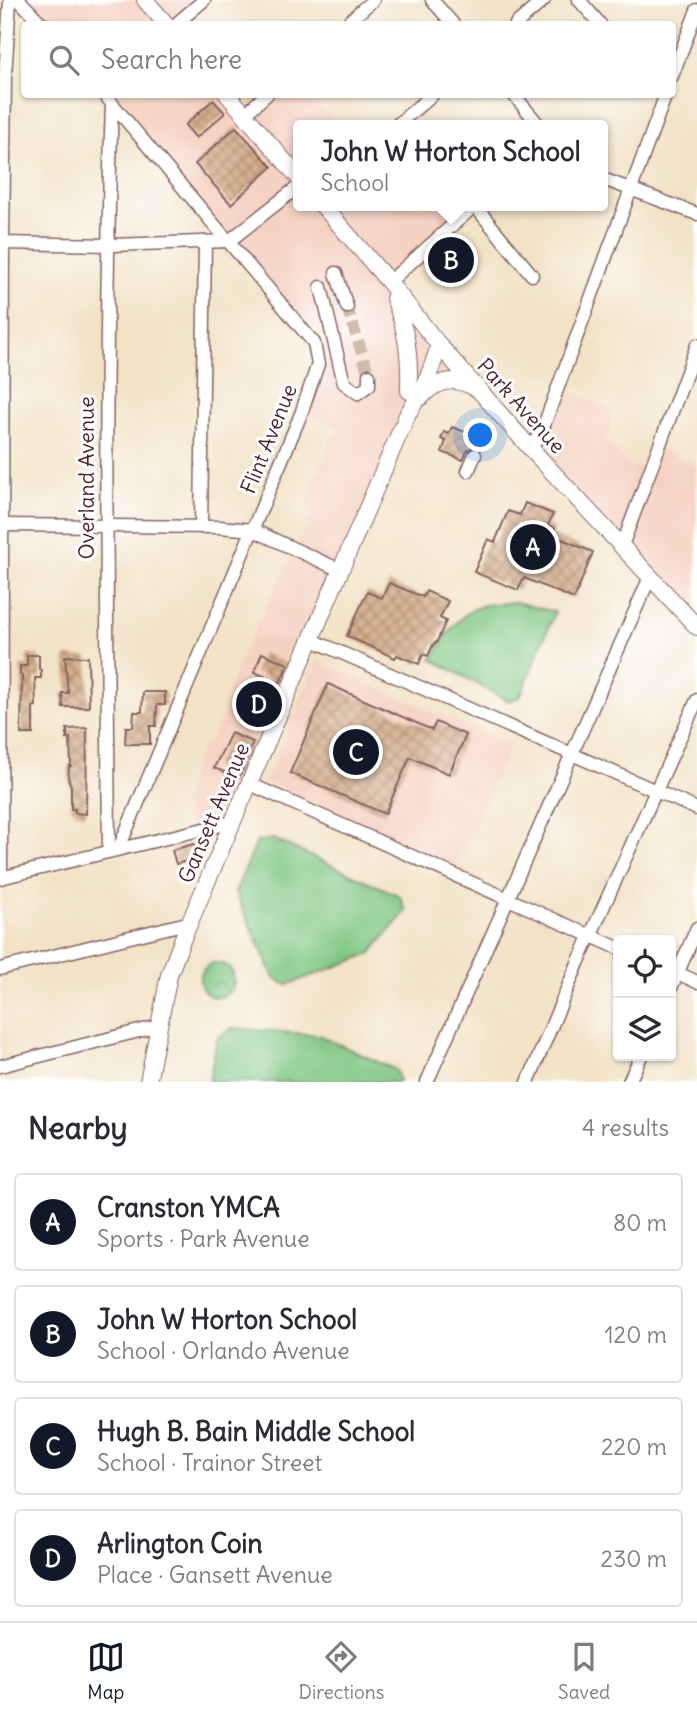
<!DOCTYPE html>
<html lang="en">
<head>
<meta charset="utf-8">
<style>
  body { margin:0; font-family:Delius,sans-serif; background:#f2f2f3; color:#2b2b33 }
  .controls { position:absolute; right:21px; bottom:21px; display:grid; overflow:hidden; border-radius:7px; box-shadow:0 2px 5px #0004 }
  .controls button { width:63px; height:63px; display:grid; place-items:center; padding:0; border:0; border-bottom:2px solid #e1e1e2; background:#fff; color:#2b2b33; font:35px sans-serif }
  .you { position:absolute; left:481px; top:436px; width:24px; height:24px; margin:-18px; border:5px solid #fff; border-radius:50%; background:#1a73e8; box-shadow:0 0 0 10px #1a73e833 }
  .badge { display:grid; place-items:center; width:46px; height:46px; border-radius:50%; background:#111827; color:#fff; font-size:23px; font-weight:700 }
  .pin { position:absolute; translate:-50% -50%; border:4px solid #fff; box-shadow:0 2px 7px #0006 }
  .popup { position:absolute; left:293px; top:120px; width:315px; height:91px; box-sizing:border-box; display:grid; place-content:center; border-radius:7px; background:#fff; filter:drop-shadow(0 2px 5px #0005); font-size:23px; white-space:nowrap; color:#7c7c81 }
  .popup b { font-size:26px; color:#2b2b33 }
  .popup::after { content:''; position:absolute; left:50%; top:100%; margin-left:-14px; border:14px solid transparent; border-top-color:#fff }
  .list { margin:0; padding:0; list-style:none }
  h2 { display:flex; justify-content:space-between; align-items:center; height:91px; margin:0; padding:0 28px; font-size:30px }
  h2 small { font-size:23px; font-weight:400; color:#7c7c81 }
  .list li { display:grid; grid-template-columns:46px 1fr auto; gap:21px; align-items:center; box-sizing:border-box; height:98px; margin:0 14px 14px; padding:0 14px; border:2px solid #e1e1e2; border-radius:7px }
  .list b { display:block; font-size:26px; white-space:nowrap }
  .list p { margin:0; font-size:23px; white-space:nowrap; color:#7c7c81 }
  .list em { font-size:23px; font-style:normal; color:#7c7c81 }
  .icon { flex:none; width:38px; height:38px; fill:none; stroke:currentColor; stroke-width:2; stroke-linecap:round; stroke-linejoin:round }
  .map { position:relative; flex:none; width:697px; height:1082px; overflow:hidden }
  .search { position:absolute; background:#fff; box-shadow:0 2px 5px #0004; left:21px; right:21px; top:21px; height:77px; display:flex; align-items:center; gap:18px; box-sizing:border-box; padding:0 24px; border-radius:7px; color:#7c7c81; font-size:26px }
  .sheet { height:539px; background:#fff }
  nav { display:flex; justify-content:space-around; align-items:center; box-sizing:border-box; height:98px; border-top:2px solid #e1e1e2; background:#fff; font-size:19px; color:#7c7c81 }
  nav a { display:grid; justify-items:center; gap:4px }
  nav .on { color:#111827 }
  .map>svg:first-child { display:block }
</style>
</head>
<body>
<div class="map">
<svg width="697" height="1082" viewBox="0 0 697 1082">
  <defs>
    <pattern id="park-crowns" width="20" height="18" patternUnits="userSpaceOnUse" patternTransform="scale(1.75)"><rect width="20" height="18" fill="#7fc681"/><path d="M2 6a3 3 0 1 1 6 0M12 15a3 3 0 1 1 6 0" fill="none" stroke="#6aa06a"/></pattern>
    <pattern id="building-cross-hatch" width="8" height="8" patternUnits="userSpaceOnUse" patternTransform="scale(1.75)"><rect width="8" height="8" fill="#d5af8d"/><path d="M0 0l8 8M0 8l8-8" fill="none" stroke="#af8e73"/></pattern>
  </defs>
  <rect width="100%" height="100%" fill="#fff"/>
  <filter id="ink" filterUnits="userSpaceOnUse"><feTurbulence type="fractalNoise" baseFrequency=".0143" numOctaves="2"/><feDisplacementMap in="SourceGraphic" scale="14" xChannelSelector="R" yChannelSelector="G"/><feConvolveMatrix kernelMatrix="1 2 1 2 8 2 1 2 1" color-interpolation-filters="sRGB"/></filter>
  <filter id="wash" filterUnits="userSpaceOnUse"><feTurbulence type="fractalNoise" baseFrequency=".00686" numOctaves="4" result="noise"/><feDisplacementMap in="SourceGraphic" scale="28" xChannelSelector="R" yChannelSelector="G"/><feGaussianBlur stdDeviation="1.57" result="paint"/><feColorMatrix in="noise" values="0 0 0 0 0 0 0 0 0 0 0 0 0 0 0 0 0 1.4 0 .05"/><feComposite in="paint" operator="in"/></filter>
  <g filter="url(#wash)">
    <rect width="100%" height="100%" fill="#f2e3c7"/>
    <g fill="#f5d2c2">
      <path d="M17 0H203L175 24H41Z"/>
      <path d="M103 95H228L240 109 267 95H313L317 98 318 107 335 121V125H299V206H476L387 279 460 363 418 395 233 821 188 827 183 804 192 769 201 748 209 742 227 705 229 688 243 653 294 553 311 513 308 500 336 428 303 407 317 355Z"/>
      <path d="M558 390 579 396 610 410V430L605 439 628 463 649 472 660 449 697 466V628L535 442Z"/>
      <path d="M317 661 510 745 457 866 264 782Z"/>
    </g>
    <g fill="#7fc681" stroke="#647256" stroke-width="2">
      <path d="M515 602 555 612 520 697 508 701 432 659C444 638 457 615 481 606 491 603 505 604 515 602Z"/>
      <path d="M273 839 400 896 406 911 370 954 287 985 274 978 235 892 257 842Z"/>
      <path d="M232 1028 318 1035 396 1070 399 1080 398 1082H209L217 1038Z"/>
    </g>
    <circle fill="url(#park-crowns)" stroke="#647256" stroke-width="2" cx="217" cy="980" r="17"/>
    <g id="blocks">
      <g fill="url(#building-cross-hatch)">
        <path d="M213 100 225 113 196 138 185 125Z"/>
        <path d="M236 127 272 167 231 204 195 164Z"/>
        <path d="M452 427 475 436 471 441 472 447 467 451 463 460 442 452 446 441 441 439 444 432 449 434Z"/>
        <path d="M525 503 553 514 548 525 555 528 552 535 593 552 574 599 524 578 518 590 474 572 488 539 495 542 508 511 520 515Z"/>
        <path d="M389 583 423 597 426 591 448 601 440 618 446 621 436 644 434 643 428 656 423 654 419 664 397 655 395 658 347 636 367 592 382 598Z"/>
        <path d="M262 653 288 664 280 683 254 672Z"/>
        <path d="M27 655H39V669L41 670V678H35L36 706 33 707V734H21L22 675H20V666H27Z"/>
        <path d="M65 656 88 657 89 707H63L62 693H68Z"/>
        <path d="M328 684 432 730 436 722 466 735 449 774 410 757 385 814 290 773Z"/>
        <path d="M251 688 272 697 264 716 247 708 251 700 246 698Z"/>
        <path d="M143 692H165V705H157L156 726H150V744H125L126 727H133L134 712H142Z"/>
        <path d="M87 728 86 814 75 813V809H71V786L68 778 69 766H71L70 738 67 739V729Z"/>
        <path d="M231 733 253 742 239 778 214 768Z"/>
        <path d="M194 844 198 858 176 864 172 850Z"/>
      </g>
    </g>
  </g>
  <g filter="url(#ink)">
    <use href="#blocks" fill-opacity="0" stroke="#856462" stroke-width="2"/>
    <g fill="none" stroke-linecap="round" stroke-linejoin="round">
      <path stroke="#d0bca8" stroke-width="12" stroke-dasharray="12 6" stroke-linecap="butt" d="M347 307 369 375"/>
      <g stroke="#856462" stroke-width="15">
        <g id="minor">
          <path d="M19 0 42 24"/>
          <path d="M432 0 453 24"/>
          <path d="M579 0 600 24"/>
          <path d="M176 24 204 0"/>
          <path d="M346 24 373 0"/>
          <path d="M516 24 544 0"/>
          <path d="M672 76 697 10"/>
          <path d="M104 94 314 343 318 364 301 414 119 848"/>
          <path d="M513 94 539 125"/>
          <path d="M244 115 267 94"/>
          <path d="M397 125 433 94"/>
          <path d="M603 179 697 214"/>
          <path d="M475 206 532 275"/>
          <path d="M0 243 112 245 229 241 299 186"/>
          <path d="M336 273 347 307"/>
          <path d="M389 282 474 206"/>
          <path d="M321 287 344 383 358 393 369 385V375"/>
          <path d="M480 443 488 435"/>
          <path d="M531 449 543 428 666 94"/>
          <path d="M468 471 475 455"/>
          <path d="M0 525 220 527 253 530 340 570"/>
          <path d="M201 527 205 242"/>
          <path d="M622 546 697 345"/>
          <path d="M310 639 697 809"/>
          <path d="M250 784 618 948"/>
          <path d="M109 851C107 602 103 353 112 104"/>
          <path d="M0 878 233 822"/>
          <path d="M1 878 3 243 5 76 10 0"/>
          <path d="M0 969 191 922"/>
          <path d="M671 970 697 982"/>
          <path d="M671 988 697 928"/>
          <path d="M0 1066 159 1026"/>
          <path d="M427 1082 650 577"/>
          <path d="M528 1082 578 963 697 700"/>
          <path d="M629 1082 641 1056"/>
        </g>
      </g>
      <g stroke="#856462" stroke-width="18">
        <g id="major">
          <path d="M145 0 166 24"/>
          <path d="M227 94 299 178"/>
          <path d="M323 206 389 282 439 345 531 449 697 627"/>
          <path d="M394 298C407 332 410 354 409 391"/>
          <path d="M421 397C437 380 455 376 475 388"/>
          <path d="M148 1082 169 975 183 938 408 413C423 393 432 369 439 345"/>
        </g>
      </g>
      <use href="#minor" stroke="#fff" stroke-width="12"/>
      <use href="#major" stroke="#fff" stroke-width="16"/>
    </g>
  </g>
  <g text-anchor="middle" stroke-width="6" stroke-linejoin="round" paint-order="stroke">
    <g font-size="21" fill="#4a1f2b" stroke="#fff">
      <text transform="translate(521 406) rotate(48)" y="7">Park Avenue</text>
      <text transform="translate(269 439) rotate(-68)" y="7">Flint Avenue</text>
      <text transform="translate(87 478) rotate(-90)" y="7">Overland Avenue</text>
      <text transform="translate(214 813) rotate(-67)" y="7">Gansett Avenue</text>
    </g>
  </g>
</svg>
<div class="controls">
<button><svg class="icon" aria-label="locate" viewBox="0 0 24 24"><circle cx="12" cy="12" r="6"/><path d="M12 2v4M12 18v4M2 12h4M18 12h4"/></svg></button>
<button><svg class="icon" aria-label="layers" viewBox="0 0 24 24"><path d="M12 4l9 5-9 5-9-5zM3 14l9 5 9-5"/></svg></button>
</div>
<div class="you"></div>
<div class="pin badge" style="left:533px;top:547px">A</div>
<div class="pin badge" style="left:451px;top:260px">B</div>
<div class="popup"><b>John W Horton School</b>School</div>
<div class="pin badge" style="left:356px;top:752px">C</div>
<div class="pin badge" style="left:259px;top:704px">D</div>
<div class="search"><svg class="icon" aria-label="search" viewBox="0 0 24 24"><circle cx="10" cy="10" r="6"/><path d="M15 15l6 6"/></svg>Search here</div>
</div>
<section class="sheet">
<h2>Nearby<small>4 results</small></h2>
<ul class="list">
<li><span class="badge">A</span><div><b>Cranston YMCA</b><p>Sports · Park Avenue</p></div><em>80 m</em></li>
<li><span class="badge">B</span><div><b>John W Horton School</b><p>School · Orlando Avenue</p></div><em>120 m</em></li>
<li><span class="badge">C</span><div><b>Hugh B. Bain Middle School</b><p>School · Trainor Street</p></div><em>220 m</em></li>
<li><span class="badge">D</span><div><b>Arlington Coin</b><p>Place · Gansett Avenue</p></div><em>230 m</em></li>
</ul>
</section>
<nav>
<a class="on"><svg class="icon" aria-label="map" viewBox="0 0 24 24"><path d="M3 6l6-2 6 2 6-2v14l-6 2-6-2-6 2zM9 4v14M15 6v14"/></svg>Map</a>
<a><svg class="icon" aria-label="directions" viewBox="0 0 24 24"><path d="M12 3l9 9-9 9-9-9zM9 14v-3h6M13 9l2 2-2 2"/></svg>Directions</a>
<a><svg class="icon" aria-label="saved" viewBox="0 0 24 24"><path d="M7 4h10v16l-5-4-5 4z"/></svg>Saved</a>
</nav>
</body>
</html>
